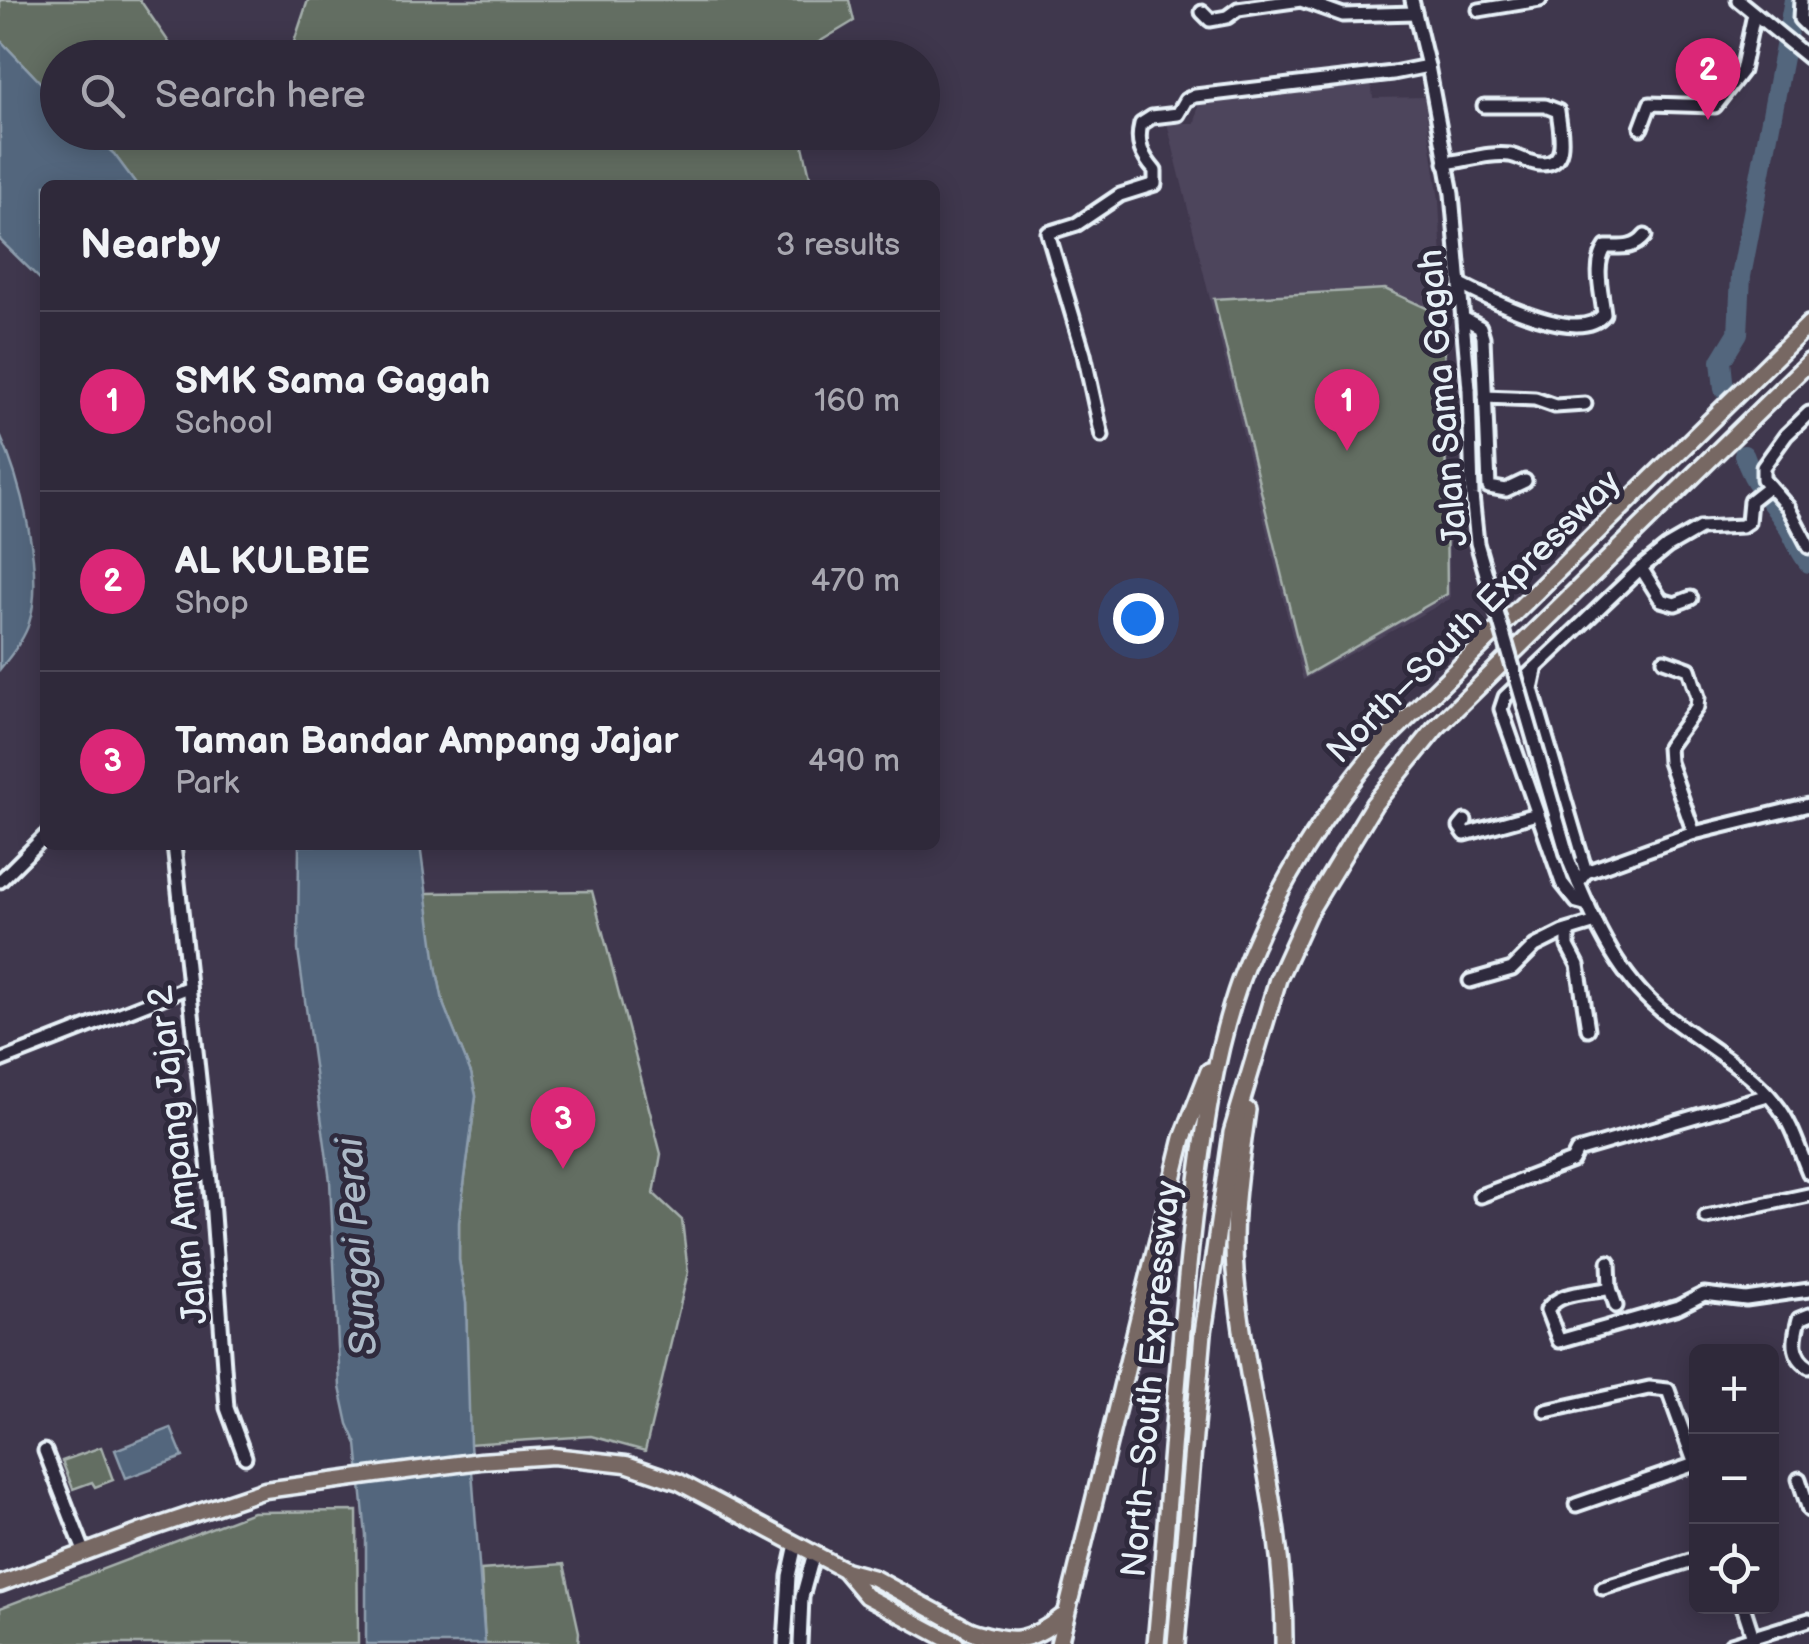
<!DOCTYPE html>
<html lang="en">
<head>
<meta charset="utf-8">
<style>
  body { margin:0; font-family:"Balsamiq Sans",sans-serif; background:#373142; color:#f1f3f6 }
  .controls { position:absolute; right:30px; bottom:30px; display:grid; overflow:hidden; border-radius:15px; box-shadow:0 5px 25px #0003 }
  .controls button { width:90px; height:90px; display:grid; place-items:center; padding:0; border:0; border-bottom:2px solid #4a4554; background:#2f293a; color:#f1f3f6; font:50px sans-serif }
  .you { position:absolute; left:1138px; top:618px; width:35px; height:35px; margin:-25px; border:8px solid #fff; border-radius:50%; background:#1a73e8; box-shadow:0 0 0 15px #1a73e833 }
  .badge { display:grid; place-items:center; width:65px; height:65px; border-radius:50%; background:#db2777; color:#fff; font-size:32px; font-weight:700 }
  .pin { position:absolute; translate:-50% -82px; filter:drop-shadow(0 2px 5px #0008) }
  .pin::after { content:''; position:absolute; top:52px; width:35px; height:30px; background:inherit; clip-path:polygon(0 0,100% 0,50% 100%) }
  .list { margin:0; padding:0; list-style:none }
  h2 { display:flex; justify-content:space-between; align-items:center; height:130px; margin:0; padding:0 40px; font-size:42px }
  h2 small { font-size:32px; font-weight:400; color:#a7a6af }
  .list li { display:grid; grid-template-columns:65px 1fr auto; gap:30px; align-items:center; box-sizing:border-box; height:180px; padding:0 40px; border-top:2px solid #4a4554 }
  .list b { display:block; font-size:38px; white-space:nowrap }
  .list p { margin:0; font-size:32px; white-space:nowrap; color:#a7a6af }
  .list em { font-size:32px; font-style:normal; color:#a7a6af }
  .icon { flex:none; width:55px; height:55px; fill:none; stroke:currentColor; stroke-width:2; stroke-linecap:round; stroke-linejoin:round }
  .map { position:relative; flex:none; width:1809px; height:1644px; overflow:hidden }
  .search { position:absolute; background:#2f293a; box-shadow:0 5px 25px #0003; left:40px; top:40px; width:900px; height:110px; display:flex; align-items:center; gap:25px; box-sizing:border-box; padding:0 35px; border-radius:55px; color:#a7a6af; font-size:38px }
  .panel { position:absolute; background:#2f293a; box-shadow:0 5px 25px #0003; left:40px; top:180px; width:900px; height:670px; border-radius:15px }
  .map>svg:first-child { display:block }
</style>
</head>
<body>
<div class="map">
<svg width="1809" height="1644" viewBox="0 0 1809 1644">
  <rect width="100%" height="100%" fill="#3f374d"/>
  <filter id="ink" filterUnits="userSpaceOnUse"><feTurbulence type="fractalNoise" baseFrequency=".01" numOctaves="2"/><feDisplacementMap in="SourceGraphic" scale="20" xChannelSelector="R" yChannelSelector="G"/><feConvolveMatrix kernelMatrix="1 2 1 2 8 2 1 2 1" color-interpolation-filters="sRGB"/></filter>
  <g filter="url(#ink)">
    <path fill="#4d445b" d="M1371 80 1373 98 1424 97 1439 200 1444 303 1450 599 1303 680 1167 123H1195L1199 101Z"/>
    <g fill="#636e62" stroke="#a6b0ad" stroke-width="2.5">
      <path d="M0 0H140L179 57 58 58 57 100 0 40Z"/>
      <path d="M308 0H849L854 21 794 57H289Z"/>
      <path d="M91 133H800L812 185H137L114 154Z"/>
      <path d="M1385 289 1444 316 1447 594 1306 675 1214 299Z"/>
      <path d="M592 891 661 1154 654 1194 682 1220 688 1272 645 1451 591 1436 469 1444 466 1303 459 1260V1222L476 1096 471 1073 444 1006 432 947 426 893Z"/>
      <path d="M101 1447 113 1480 95 1487 92 1482 73 1489 62 1461Z"/>
      <path d="M357 1511 358 1644H0V1608L253 1512Z"/>
      <path d="M564 1564 579 1632 578 1644H485L481 1570Z"/>
    </g>
    <g fill="#52667d" stroke="#8e9eae" stroke-width="2.5">
      <path d="M0 40 57 100 58 132 91 133 114 154 137 185H45V284L0 240Z"/>
      <path d="M0 435C21 481 45 574 29 623 25 638 10 657 0 669Z"/>
      <path d="M299 845H420L437 972 444 1006 471 1073 476 1096 459 1222V1260L466 1303 470 1444 485 1644H366V1536L357 1444 348 1424 340 1387 330 1181 298 950Z"/>
      <path d="M171 1428 183 1457 126 1478 115 1450Z"/>
    </g>
    <g fill="none" stroke-linecap="round" stroke-linejoin="round">
      <g stroke="#52667d" stroke-width="20">
        <path d="M1724 389 1721 361 1738 333 1741 276 1794 0"/>
        <path d="M1744 455C1756 488 1767 494 1785 522 1794 535 1798 550 1809 563"/>
      </g>
      <g stroke="#e8f1f8" stroke-width="19">
        <g id="minor">
          <path d="M1412 0 1428 66 1452 194 1469 389"/>
          <path d="M1738 0 1809 58"/>
          <path d="M1801 0 1800 19 1809 28"/>
          <path d="M1479 10 1540 0"/>
          <path d="M1202 12 1210 20 1227 17 1238 9 1301 0 1343 15 1415 13"/>
          <path d="M1641 128 1650 104 1715 106 1742 71 1754 14"/>
          <path d="M1445 163C1465 161 1490 152 1510 155 1520 157 1531 164 1541 164 1570 165 1560 129 1558 111L1545 106H1484"/>
          <path d="M1461 285C1489 299 1580 346 1604 314 1602 293 1593 265 1606 247 1621 247 1635 249 1645 236"/>
          <path d="M1465 319 1480 327 1483 337 1489 487 1506 490 1525 481"/>
          <path d="M1485 397 1535 399 1555 406 1585 404"/>
          <path d="M1809 413 1786 435 1763 467V479L1788 507 1809 547"/>
          <path d="M1102 436 1084 354 1048 233 1077 224 1120 195 1155 184V171C1142 156 1136 144 1141 124L1152 117 1178 114 1186 100 1195 96 1393 73 1428 66"/>
          <path d="M1641 568 1661 600 1675 604 1691 598"/>
          <path d="M1664 660 1689 669 1698 697 1697 707 1668 747 1669 762 1694 833"/>
          <path d="M1536 670 1532 689 1586 872"/>
          <path d="M1465 821 1460 827 1465 834 1537 814"/>
          <path d="M174 845 212 1200 227 1408 245 1457"/>
          <path d="M1569 861C1588 908 1609 959 1645 996 1684 1036 1741 1059 1776 1104 1792 1123 1799 1150 1809 1173"/>
          <path d="M0 881 45 836"/>
          <path d="M1578 883 1586 872 1694 833 1809 805"/>
          <path d="M1588 905 1577 902 1562 883 1501 709 1505 697 1641 568 1667 547 1700 528 1742 526 1748 522 1750 501 1769 486"/>
          <path d="M1568 931V946L1578 965 1588 1029"/>
          <path d="M1470 981 1512 969 1535 946 1563 932 1596 922"/>
          <path d="M0 1061 189 987"/>
          <path d="M1480 1196 1572 1161 1577 1151 1768 1095"/>
          <path d="M1706 1217 1809 1195"/>
          <path d="M1609 1262 1610 1288 1616 1306"/>
          <path d="M1610 1288C1589 1294 1560 1290 1547 1310L1559 1341 1678 1307 1704 1294 1746 1299 1809 1290"/>
          <path d="M1809 1315 1799 1319C1794 1338 1790 1355 1809 1367"/>
          <path d="M1546 1411 1649 1388 1668 1390 1696 1467"/>
          <path d="M45 1451 84 1551"/>
          <path d="M1799 1479 1809 1510"/>
          <path d="M1576 1505 1695 1464"/>
          <path d="M1603 1588 1696 1559"/>
          <path d="M1743 1606 1753 1637"/>
          <path d="M785 1644 789 1576 796 1544"/>
          <path d="M800 1644 802 1597 814 1553"/>
          <path d="M1731 1644 1809 1620"/>
        </g>
      </g>
      <g stroke="#e8f1f8" stroke-width="21">
        <g id="major">
          <path d="M845 1571 866 1596 956 1644"/>
          <path d="M0 1584 140 1532 265 1490 480 1461 553 1456 626 1464 679 1482 845 1570 874 1578 977 1634"/>
        </g>
      </g>
      <g stroke="#e8f1f8" stroke-width="22">
        <g id="highway">
          <path d="M1247 1110C1240 1162 1231 1217 1235 1271 1246 1396 1285 1518 1284 1644"/>
          <path d="M968 1630C1012 1644 1027 1644 1062 1617"/>
          <path d="M1059 1644 1183 1138 1209 1071"/>
          <path d="M1156 1644C1169 1502 1177 1361 1193 1219 1203 1139 1213 1057 1240 981 1272 893 1324 812 1384 741L1809 324"/>
          <path d="M1176 1644 1203 1333 1232 1133 1278 979 1308 913 1374 804 1435 729 1809 362"/>
        </g>
      </g>
      <use href="#minor" stroke="#2f2a3d" stroke-width="11"/>
      <use href="#major" stroke="#776864" stroke-width="14"/>
      <use href="#highway" stroke="#776864" stroke-width="15"/>
      <g stroke="#e8f1f8" stroke-width="19" stroke-linecap="butt">
        <path id="minor-bridge" d="M1469 389 1472 495 1477 543 1569 861"/>
      </g>
      <use href="#minor-bridge" stroke="#2f2a3d" stroke-width="11"/>
    </g>
  </g>
  <g text-anchor="middle" stroke-width="10" stroke-linejoin="round" paint-order="stroke">
    <g font-size="35" fill="#e8f1f8" stroke="#2f2a3d">
      <text transform="translate(1442 398) rotate(-95)" y="12">Jalan Sama Gagah</text>
      <text transform="translate(1473 616) rotate(-45)" y="12">North–South Expressway</text>
      <text transform="translate(177 1155) rotate(-96)" y="12">Jalan Ampang Jajar 2</text>
      <text transform="translate(1150 1379) rotate(-85)" y="12">North–South Expressway</text>
    </g>
    <g font-size="38" font-style="italic" fill="#acb9c7" stroke="#2f2a3d">
      <text transform="translate(356 1247) rotate(-94)" y="13">Sungai Perai</text>
    </g>
  </g>
</svg>
<div class="controls">
<button>+</button>
<button>−</button>
<button><svg class="icon" aria-label="locate" viewBox="0 0 24 24"><circle cx="12" cy="12" r="6"/><path d="M12 2v4M12 18v4M2 12h4M18 12h4"/></svg></button>
</div>
<div class="you"></div>
<div class="pin badge" style="left:1347px;top:451px">1</div>
<div class="pin badge" style="left:1708px;top:120px">2</div>
<div class="pin badge" style="left:563px;top:1169px">3</div>
<div class="search"><svg class="icon" aria-label="search" viewBox="0 0 24 24"><circle cx="10" cy="10" r="6"/><path d="M15 15l6 6"/></svg>Search here</div>
<section class="panel">
<h2>Nearby<small>3 results</small></h2>
<ul class="list">
<li><span class="badge">1</span><div><b>SMK Sama Gagah</b><p>School</p></div><em>160 m</em></li>
<li><span class="badge">2</span><div><b>AL KULBIE</b><p>Shop</p></div><em>470 m</em></li>
<li><span class="badge">3</span><div><b>Taman Bandar Ampang Jajar</b><p>Park</p></div><em>490 m</em></li>
</ul>
</section>
</div>
</body>
</html>
